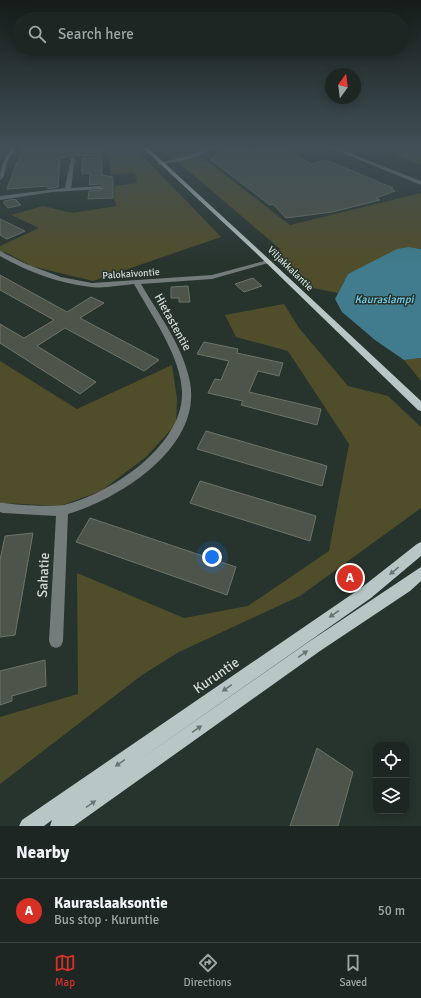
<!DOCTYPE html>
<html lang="en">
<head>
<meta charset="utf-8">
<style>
  body { margin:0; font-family:Signika,sans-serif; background:#252e2a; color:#f1f3f6 }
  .controls { position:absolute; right:12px; bottom:12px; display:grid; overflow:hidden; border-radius:8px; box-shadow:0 2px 10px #0003 }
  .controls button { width:36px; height:36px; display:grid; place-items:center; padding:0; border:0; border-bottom:1px solid #3b4340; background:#1d2622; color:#f1f3f6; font:20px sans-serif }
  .compass { position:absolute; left:325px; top:68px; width:36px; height:36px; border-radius:50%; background:#1d2622; box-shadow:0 2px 10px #0003; rotate:14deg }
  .you { position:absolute; left:212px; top:557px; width:14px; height:14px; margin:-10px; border:3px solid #fff; border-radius:50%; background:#1a73e8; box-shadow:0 0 0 6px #1a73e833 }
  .badge { display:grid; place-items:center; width:26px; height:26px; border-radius:50%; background:#d93025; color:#fff; font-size:13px; font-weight:700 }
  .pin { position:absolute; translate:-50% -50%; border:2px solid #fff; box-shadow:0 1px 4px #0006 }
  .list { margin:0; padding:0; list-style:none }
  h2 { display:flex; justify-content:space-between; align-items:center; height:52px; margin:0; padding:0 16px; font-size:17px }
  h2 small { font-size:13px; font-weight:400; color:#a0a5a5 }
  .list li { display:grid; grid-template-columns:26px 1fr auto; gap:12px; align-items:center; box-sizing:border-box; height:64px; padding:0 16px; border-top:1px solid #3b4340 }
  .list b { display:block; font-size:15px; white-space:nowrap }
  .list p { margin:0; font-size:13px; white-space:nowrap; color:#a0a5a5 }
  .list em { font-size:13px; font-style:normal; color:#a0a5a5 }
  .icon { flex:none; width:22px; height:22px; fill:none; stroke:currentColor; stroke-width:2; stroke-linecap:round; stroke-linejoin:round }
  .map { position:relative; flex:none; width:421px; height:826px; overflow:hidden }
  .search { position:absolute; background:#1d2622; box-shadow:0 2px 10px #0003; left:12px; right:12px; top:12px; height:44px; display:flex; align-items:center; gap:10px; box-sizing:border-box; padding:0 14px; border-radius:22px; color:#a0a5a5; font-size:15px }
  .sheet { height:116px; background:#1d2622 }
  nav { display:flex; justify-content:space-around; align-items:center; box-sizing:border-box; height:56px; border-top:1px solid #3b4340; background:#1d2622; font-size:11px; color:#a0a5a5 }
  nav a { display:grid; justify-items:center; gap:2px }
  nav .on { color:#d93025 }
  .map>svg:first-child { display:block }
</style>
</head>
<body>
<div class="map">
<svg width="421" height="826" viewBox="0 0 421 826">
  <rect width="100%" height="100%" fill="#27332d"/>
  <g fill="#504e2a">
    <path d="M75 147H134L221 237 93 281 31 266 5 252 0 254V246L39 228 11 215 43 206 72 213 117 206 114 200 115 186 137 183 135 173 111 174 108 152 76 154Z"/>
    <path d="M402 147H421V164L394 154Z"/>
    <path d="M194 151 290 225 421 193V249L409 247 348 274 338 293 303 286 269 253 280 249 170 155Z"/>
    <path d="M284 304 299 328 348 386 388 396 421 427V508L300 596 179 652 142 675 0 784V717L78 694 77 573 184 618 248 606 329 551 349 444 288 351 236 337 225 315Z"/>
    <path d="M421 358V381L404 360Z"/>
    <path d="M0 361 77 409 172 365 177 399 176 424 146 457 101 491 60 506 3 503 0 501Z"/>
  </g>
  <path fill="#407c8d" d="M409 247 421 249V358L404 360 375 340 342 312 335 299 348 274 397 249Z"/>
  <g fill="#4d5449" stroke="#6d7469">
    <path d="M32 147H101V155L72 156 60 158 58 187 48 189V186L7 189 17 162H19L22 149Z"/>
    <path d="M231 147H283L311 164 326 160 393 188 391 189 395 191 376 198 380 200 332 212 286 218 273 204 270 205 210 159Z"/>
    <path d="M102 157V175L113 177V198L88 199 89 191 102 190 104 187 100 184 89 185 90 173 82 174V158Z"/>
    <path d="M15 199 21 205 8 208 4 203V201Z"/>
    <path d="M0 219 25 231 7 239 0 235Z"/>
    <path d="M0 275 67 312 91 297 104 303 80 318 159 360 144 371 65 328 37 346 96 382 80 394 0 343V324L24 338 54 320 0 290Z"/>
    <path d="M253 278 262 286 244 292 235 284Z"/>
    <path d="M188 286 190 302H179V298H171V287Z"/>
    <path d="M204 342 238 349 237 353 283 363 279 376 258 371 249 392 321 409 317 425 241 405 243 401 208 393 215 379 221 380 229 361 197 354Z"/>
    <path d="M206 431 327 466 322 486 197 449Z"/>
    <path d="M200 481 316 516 310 541 190 503Z"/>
    <path d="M90 518 236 567 227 595 76 542Z"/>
    <path d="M33 533 15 635 0 637V560L5 536Z"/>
    <path d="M45 660 46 686 12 696V701L0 705V671Z"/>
    <path d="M317 748 353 772 338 826H290Z"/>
  </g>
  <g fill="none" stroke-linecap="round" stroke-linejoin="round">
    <g fill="#747b7b" fill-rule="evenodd">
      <path d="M12 147H16L8 160 3 178 0 180C0 166 5 158 12 147Z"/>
      <path d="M210 147H216L193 158 159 165 156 163 190 156Z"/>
      <path d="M328 147H334L421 181V185Z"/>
      <path d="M73 157 75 158 71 188 100 186 102 187V189L52 192 0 200V196L65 188 71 158Z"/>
      <path d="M0 251 26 264 61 277 92 283 212 275 268 260 272 262 212 279 141 284C159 315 183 346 190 382 202 447 121 498 68 514L63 641 61 646 56 648 51 646 49 641 56 516 3 513 0 512V502C10 505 53 507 64 505 110 494 181 447 182 395 183 359 151 315 134 284 120 285 104 289 91 287 58 283 28 272 0 256Z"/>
    </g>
    <g fill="#b8c7c6" fill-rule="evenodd">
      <path d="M142 147H147L259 250 421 401V411L418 410 255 252Z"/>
      <path d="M421 542V556L371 598 126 769 310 641 421 567V581L410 591 320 651 74 826H50L52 820 44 826H19L22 820 361 588 417 544Z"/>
    </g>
  </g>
  <defs><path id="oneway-solid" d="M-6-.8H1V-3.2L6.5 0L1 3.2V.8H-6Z"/></defs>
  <g fill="#687672">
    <use href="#oneway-solid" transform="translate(394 571) rotate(141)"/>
    <use href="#oneway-solid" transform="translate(334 614) rotate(146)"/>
    <use href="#oneway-solid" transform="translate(303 654) rotate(-35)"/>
    <use href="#oneway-solid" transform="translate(227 688) rotate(145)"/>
    <use href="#oneway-solid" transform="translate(197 729) rotate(-35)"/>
    <use href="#oneway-solid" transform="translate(120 763) rotate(146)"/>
    <use href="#oneway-solid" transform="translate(91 804) rotate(-35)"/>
  </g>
  <linearGradient id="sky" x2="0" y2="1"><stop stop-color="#151c19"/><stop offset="0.56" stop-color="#415057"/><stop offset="1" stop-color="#415057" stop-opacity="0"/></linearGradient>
  <rect width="421" height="263" fill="url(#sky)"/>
  <g text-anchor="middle" stroke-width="3" stroke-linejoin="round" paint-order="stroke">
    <g font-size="10" fill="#d2dad6" stroke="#27332d">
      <text transform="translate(291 268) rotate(44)" y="4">Viljakkalantie</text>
      <text transform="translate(131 273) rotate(-4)" y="4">Palokaivontie</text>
    </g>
    <g font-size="11" font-style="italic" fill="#73d1ed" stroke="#27332d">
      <text x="384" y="303">Kauraslampi</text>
    </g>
    <g font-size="12" fill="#d2dad6" stroke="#27332d">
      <text transform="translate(173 322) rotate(61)" y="4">Hietastentie</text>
    </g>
    <g font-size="14" fill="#d2dad6" stroke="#27332d">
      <text transform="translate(43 575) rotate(-87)" y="5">Sahatie</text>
      <text transform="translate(216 675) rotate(-35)" y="5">Kuruntie</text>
    </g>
  </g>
</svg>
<div class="controls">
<button><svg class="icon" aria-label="locate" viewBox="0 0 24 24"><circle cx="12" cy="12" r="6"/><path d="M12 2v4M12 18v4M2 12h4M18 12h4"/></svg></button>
<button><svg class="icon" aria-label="layers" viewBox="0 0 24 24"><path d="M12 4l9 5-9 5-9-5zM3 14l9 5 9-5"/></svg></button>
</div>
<svg class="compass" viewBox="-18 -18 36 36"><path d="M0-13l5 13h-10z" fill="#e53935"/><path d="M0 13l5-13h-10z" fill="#a0a5a5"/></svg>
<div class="you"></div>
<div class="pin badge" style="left:350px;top:578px">A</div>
<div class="search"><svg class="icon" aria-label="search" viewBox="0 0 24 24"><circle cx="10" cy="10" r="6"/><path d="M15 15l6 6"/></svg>Search here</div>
</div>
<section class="sheet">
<h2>Nearby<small></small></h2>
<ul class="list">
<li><span class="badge">A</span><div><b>Kauraslaaksontie</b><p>Bus stop · Kuruntie</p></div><em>50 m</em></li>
</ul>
</section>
<nav>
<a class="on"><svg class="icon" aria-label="map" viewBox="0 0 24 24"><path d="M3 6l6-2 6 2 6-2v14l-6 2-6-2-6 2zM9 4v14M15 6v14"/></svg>Map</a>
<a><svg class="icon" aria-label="directions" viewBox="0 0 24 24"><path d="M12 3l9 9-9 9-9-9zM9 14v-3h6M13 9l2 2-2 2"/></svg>Directions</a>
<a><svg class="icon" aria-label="saved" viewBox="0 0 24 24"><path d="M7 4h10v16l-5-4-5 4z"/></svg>Saved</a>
</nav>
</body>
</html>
